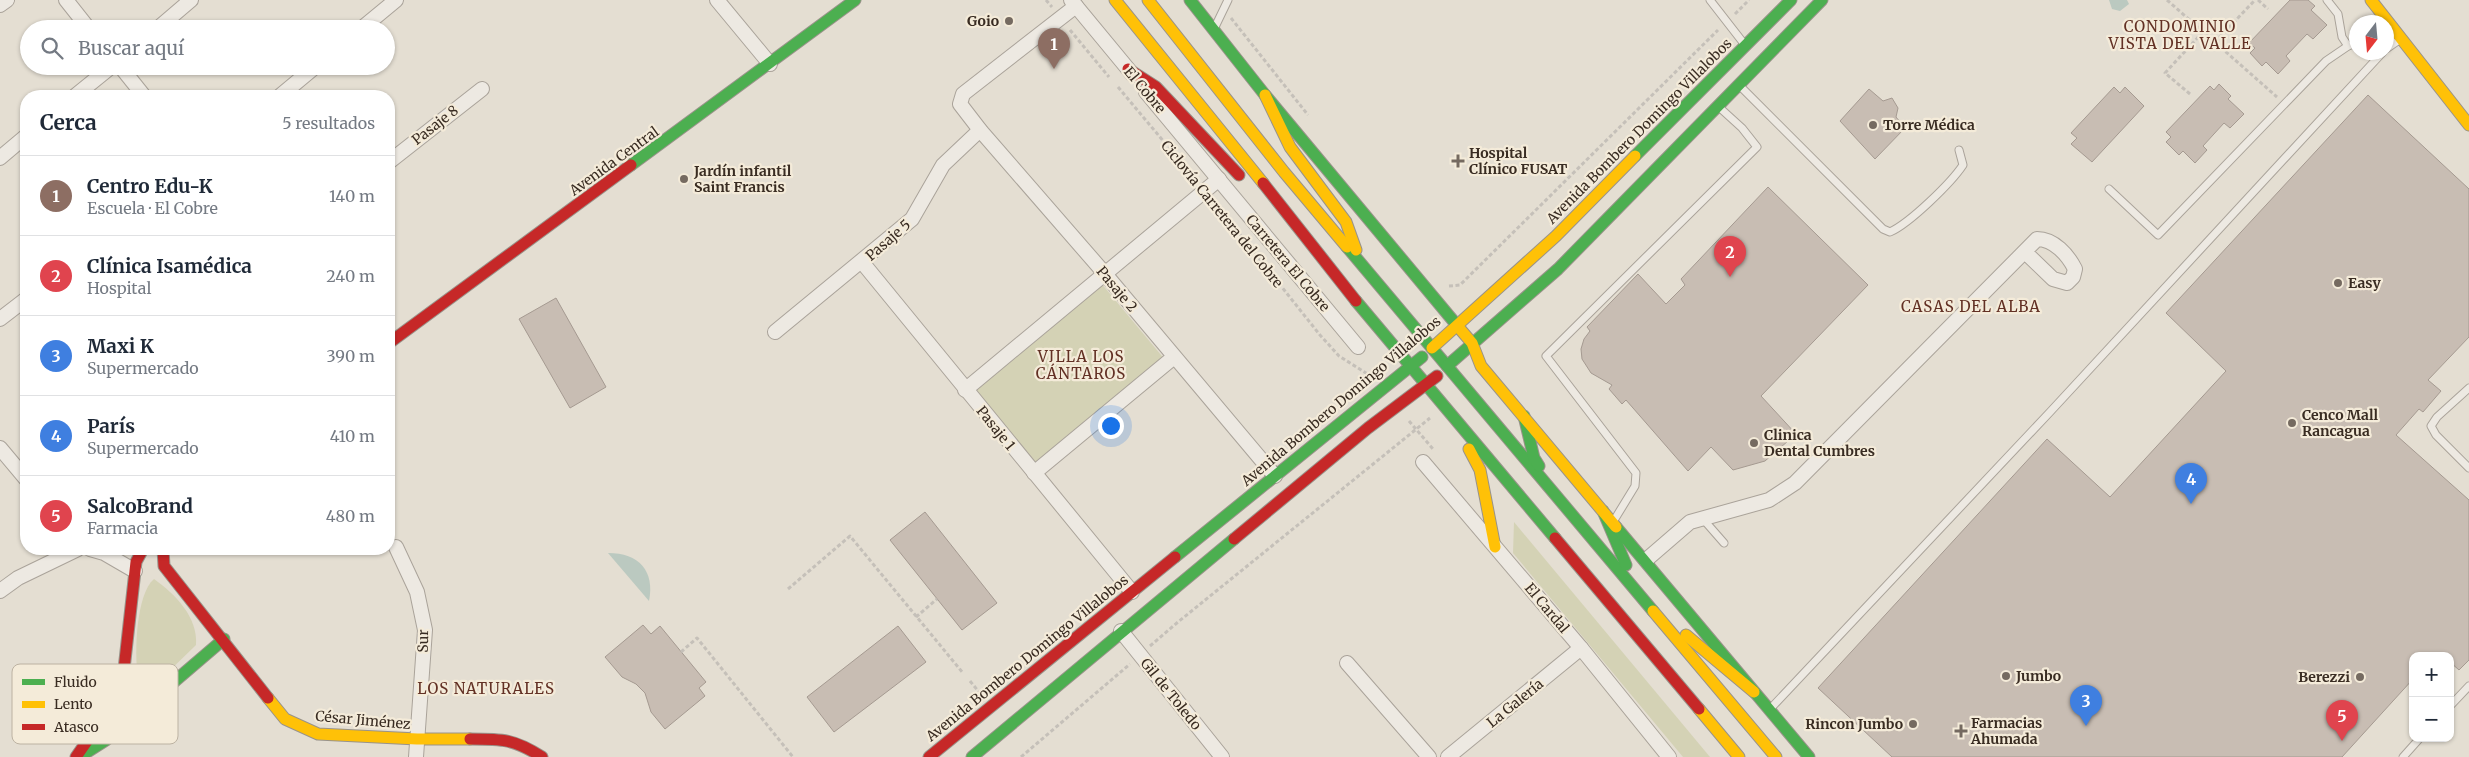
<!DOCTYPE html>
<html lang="es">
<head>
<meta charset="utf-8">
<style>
  body { margin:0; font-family:Merriweather,serif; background:#f2f2f3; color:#1f2937 }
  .controls { position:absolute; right:15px; bottom:15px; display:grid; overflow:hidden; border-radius:10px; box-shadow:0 1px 4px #0004 }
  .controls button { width:45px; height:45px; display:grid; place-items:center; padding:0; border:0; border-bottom:1px solid #e0e1e3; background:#fff; color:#1f2937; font:25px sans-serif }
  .compass { position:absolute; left:2349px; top:15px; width:45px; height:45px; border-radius:50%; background:#fff; box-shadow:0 1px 4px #0004; rotate:196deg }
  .you { position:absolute; left:1110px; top:425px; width:18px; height:18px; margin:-12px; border:4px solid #fff; border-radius:50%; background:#1a73e8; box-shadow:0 0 0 8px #1a73e833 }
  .badge { display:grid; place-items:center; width:32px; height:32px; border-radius:50%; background:#756a60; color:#fff; font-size:16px; font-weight:700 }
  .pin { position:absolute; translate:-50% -41px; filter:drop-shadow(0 1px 2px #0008) }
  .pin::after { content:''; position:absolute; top:26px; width:18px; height:15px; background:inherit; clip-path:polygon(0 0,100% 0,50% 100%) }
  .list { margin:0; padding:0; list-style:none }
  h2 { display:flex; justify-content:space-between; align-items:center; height:65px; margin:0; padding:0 20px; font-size:21px }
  h2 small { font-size:16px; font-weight:400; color:#747a83 }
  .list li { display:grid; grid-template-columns:32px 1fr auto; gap:15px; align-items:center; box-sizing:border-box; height:80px; padding:0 20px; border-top:1px solid #e0e1e3 }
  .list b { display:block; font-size:19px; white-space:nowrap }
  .list p { margin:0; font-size:16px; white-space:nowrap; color:#747a83 }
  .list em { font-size:16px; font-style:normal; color:#747a83 }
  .icon { flex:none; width:28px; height:28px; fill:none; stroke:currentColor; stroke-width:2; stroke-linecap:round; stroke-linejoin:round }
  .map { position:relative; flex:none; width:2469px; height:757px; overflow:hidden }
  .search { position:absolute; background:#fff; box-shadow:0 1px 4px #0004; left:20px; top:20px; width:375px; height:55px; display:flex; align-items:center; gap:12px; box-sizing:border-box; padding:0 18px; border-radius:28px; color:#747a83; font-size:19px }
  .panel { position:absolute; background:#fff; box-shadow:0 1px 4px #0004; left:20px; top:90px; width:375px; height:465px; border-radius:20px }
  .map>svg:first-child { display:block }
</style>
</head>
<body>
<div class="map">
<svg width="2469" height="757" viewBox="0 0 2469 757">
  <rect width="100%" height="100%" fill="#e4ded2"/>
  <g fill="#d4d2b5">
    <path d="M1101 283 1166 361 1036 468 971 390Z"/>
    <path d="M1514 522 1710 757H1683L1513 553Z"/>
    <path d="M154 579C175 594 198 617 196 645L162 678 150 683 138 677C134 654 136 594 154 579Z"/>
  </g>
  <g fill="#bbc9c0">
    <path d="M2109 0H2127L2129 4 2120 11 2112 9Z"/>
    <path d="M608 553C639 553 655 571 649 601Z"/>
  </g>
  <g fill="#c8bdb3" stroke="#a59a91">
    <path d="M2290 0H2308L2315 6 2311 10 2327 25 2313 39 2307 34 2286 56 2290 61 2278 74 2266 62 2262 66 2250 53 2255 48 2249 43Z"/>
    <path d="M2219 84 2231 96 2228 99 2244 114 2230 128 2224 123 2203 146 2207 150 2195 163 2183 151 2179 155 2166 142 2171 137 2166 132 2210 86 2214 90Z"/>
    <path d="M2114 87 2120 93 2125 87 2144 106 2092 162 2071 144 2077 138 2071 133Z"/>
    <path d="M1869 89 1883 101 1892 98 1898 108 1896 117 1905 128 1875 159 1840 121Z"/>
    <path d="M2368 95 2469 189V337L2428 380 2441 391 2423 412 2419 409 2396 435 2469 500V660L2459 670 2450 662V656H2413V679L2342 757H1892L1818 688 2047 439 2110 497 2226 371 2166 313Z"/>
    <path d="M1768 187 1868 285 1761 396 1796 434 1765 461 1733 470 1711 447 1688 471 1626 400 1622 404 1609 389 1612 385 1591 373 1582 359 1581 349 1584 339 1590 331 1587 327 1638 274 1666 304 1685 285 1681 279Z"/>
    <path d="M556 298 606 387 570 408 519 319Z"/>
    <path d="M925 512 997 603 962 630 890 540Z"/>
    <path d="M643 625 651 634 660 626 706 682 699 688 705 696 665 729 651 712 645 693 636 684 622 677 605 657Z"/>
    <path d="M898 626 926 662 834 732 807 697Z"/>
  </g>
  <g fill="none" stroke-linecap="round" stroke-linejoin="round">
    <g stroke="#aaa39a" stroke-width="9">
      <g id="lane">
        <path d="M1710 0 1745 45"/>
        <path d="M2327 0 2338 14 2342 37 2348 46"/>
        <path d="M1215 27 1228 0"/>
        <path d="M2386 49 2399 40"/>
        <path d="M1740 86 1883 229 1890 232C1910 223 1951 183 1963 165L1959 150"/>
        <path d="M2109 189 2158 235 2326 61 2348 46 2356 43"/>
        <path d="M2469 388 2437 417 2431 426 2436 435 2469 468"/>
        <path d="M1703 519 1724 543"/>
        <path d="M1613 522 1635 486 1636 473 1546 356 1757 147 1742 128 1720 108"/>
        <path d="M2450 706 2469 686"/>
        <path d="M1771 708 2050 412 2383 52"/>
        <path d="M2403 757 2420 738"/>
      </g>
    </g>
    <g stroke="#aaa39a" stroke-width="16">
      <g id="street">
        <path d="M66 0 89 29"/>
        <path d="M717 0 770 64"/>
        <path d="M1071 0 1133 75"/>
        <path d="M0 5 7 0"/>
        <path d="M1076 6 963 94 960 104 980 130 1106 275 1275 476"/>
        <path d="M157 29 191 0"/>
        <path d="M361 29 396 0"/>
        <path d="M120 66 144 96"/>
        <path d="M1146 92 1358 347"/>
        <path d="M75 96 112 66"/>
        <path d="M280 96 316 66"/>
        <path d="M0 158 26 136"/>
        <path d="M389 162 482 89"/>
        <path d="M862 262 1132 592"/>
        <path d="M0 319 26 299"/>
        <path d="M775 332 912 219 943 165 980 130"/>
        <path d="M965 390 1219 179"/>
        <path d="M0 448 26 479"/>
        <path d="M1423 462 1581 648 1669 757"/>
        <path d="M1034 473 1174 357"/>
        <path d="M396 547 417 592 425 630 416 757"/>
        <path d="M90 549 104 553 135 571"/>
        <path d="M1646 560 1690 522 1769 500 1795 483 2037 239C2054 239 2068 255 2075 269L2073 277 2067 283 2053 279 2025 252"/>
        <path d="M0 591 18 578 78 549"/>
        <path d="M1121 631 1222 757"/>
        <path d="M1347 663 1429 757"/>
        <path d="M1448 757 1581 648"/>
      </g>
    </g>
    <g stroke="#99938a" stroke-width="13">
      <g id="fast">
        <path d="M1190 0 1265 95 1460 329"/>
        <path d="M1635 156 1791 0"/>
        <path d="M631 165 855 0"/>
        <path d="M1347 247 1653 611"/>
        <path d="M1356 301 1555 538"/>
        <path d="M1447 366 1558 269 1822 0"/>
        <path d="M1524 416 1534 458 1539 466"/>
        <path d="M1603 511 1626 565"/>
        <path d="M1616 527 1809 757"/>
        <path d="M1175 557 1422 357"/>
        <path d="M123 678 139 697 152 701"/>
        <path d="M81 756 106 740 224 639"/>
        <path d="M972 757 1234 539"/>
      </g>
    </g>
    <g stroke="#99938a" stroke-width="13">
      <g id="slow">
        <path d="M1115 0 1263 183"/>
        <path d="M1148 0 1284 172 1347 247"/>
        <path d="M2371 0 2469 125"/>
        <path d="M1265 95 1290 147 1346 222 1356 250"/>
        <path d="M1460 329 1472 343 1481 366 1616 527"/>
        <path d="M1432 348 1556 236 1635 156"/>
        <path d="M1469 449 1480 470 1495 547"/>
        <path d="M1653 611 1776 757"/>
        <path d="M1686 635 1754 692"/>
        <path d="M268 698 285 719 318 734 417 739H470"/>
        <path d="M1699 709 1739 757"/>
      </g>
    </g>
    <g stroke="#99938a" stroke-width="13">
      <g id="jam">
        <path d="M1128 69 1156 87 1239 175"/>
        <path d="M1263 183 1356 301"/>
        <path d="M389 343 631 165"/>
        <path d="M1555 538 1699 709"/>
        <path d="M1234 539 1368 428 1437 376"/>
        <path d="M163 549 164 566 268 698"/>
        <path d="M470 739C503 739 514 739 542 757"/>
        <path d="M76 757 99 724 123 678 136 562 143 549"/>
        <path d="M929 757 1175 557"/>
      </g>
    </g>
    <g stroke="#c5c0b9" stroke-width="3" stroke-dasharray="4 2.5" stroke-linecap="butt">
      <path d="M1046 0 1052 7"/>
      <path d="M2167 0 2277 97"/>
      <path d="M2258 0 2268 9"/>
      <path d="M1735 14 1749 0"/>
      <path d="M1231 18 1308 115"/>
      <path d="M1070 30 1109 77"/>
      <path d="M2215 42 2255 0"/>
      <path d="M1118 87 1196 180"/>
      <path d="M2190 94 2165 73 2203 32"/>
      <path d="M1214 202 1320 335 1339 356 1369 375"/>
      <path d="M1449 286 1460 285 1718 30"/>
      <path d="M1409 421 1433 449"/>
      <path d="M788 589 850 536 963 673"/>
      <path d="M916 617 937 599"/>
      <path d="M1150 646 1178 622 1430 418"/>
      <path d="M681 652 697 638 793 757"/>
      <path d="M970 681 979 692"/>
      <path d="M1021 757 1130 664"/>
    </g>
    <use href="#lane" stroke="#ede9e2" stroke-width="7"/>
    <use href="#street" stroke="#ede9e2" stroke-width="14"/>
    <use href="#fast" stroke="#4caf50" stroke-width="11"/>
    <use href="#slow" stroke="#ffc107" stroke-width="11"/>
    <use href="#jam" stroke="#c62828" stroke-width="11"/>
  </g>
  <g fill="#756a60" stroke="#f4ebd9" stroke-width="2">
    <circle cx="1009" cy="21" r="5"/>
    <circle cx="1873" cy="125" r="5"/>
    <path d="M1455.5 153.5h5v5h5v5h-5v5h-5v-5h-5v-5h5z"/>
    <circle cx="684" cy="179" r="5"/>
    <circle cx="2338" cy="283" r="5"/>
    <circle cx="2292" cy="423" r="5"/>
    <circle cx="1754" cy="443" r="5"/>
    <circle cx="2006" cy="676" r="5"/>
    <circle cx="2360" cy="677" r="5"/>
    <circle cx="1913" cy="724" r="5"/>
    <path d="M1958.5 723.5h5v5h5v5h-5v5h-5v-5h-5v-5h5z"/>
  </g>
  <g text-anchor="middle" stroke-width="4.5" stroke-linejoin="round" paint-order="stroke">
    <g font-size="14" font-weight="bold" fill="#392c22" stroke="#f4ebd9" text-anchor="start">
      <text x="999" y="26" text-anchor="end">Goio</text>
      <text x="1883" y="130">Torre Médica</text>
      <text x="1469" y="158">Hospital<tspan x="1469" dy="16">Clínico FUSAT</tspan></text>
      <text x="694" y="176">Jardín infantil<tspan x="694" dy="16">Saint Francis</tspan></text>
      <text x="2348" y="288">Easy</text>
      <text x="2302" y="420">Cenco Mall<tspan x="2302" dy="16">Rancagua</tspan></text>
      <text x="1764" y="440">Clinica<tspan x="1764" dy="16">Dental Cumbres</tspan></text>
      <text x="2016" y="681">Jumbo</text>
      <text x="2350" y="682" text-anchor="end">Berezzi</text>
      <text x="1971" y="728">Farmacias<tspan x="1971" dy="16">Ahumada</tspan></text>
      <text x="1903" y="729" text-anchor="end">Rincon Jumbo</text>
    </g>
    <g font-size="14" fill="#392c22" stroke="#f4ebd9">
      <text transform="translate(1145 90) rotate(50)" y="5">El Cobre</text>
      <text transform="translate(435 125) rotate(-38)" y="5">Pasaje 8</text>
      <text transform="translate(1639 131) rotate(-45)" y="5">Avenida Bombero Domingo Villalobos</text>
      <text transform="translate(614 161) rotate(-36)" y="5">Avenida Central</text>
      <text transform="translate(1222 214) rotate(51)" y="5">Ciclovía Carretera del Cobre</text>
      <text transform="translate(888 240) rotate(-41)" y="5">Pasaje 5</text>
      <text transform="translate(1288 263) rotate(50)" y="5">Carretera El Cobre</text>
      <text transform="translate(1117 289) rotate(50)" y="5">Pasaje 2</text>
      <text transform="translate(1341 401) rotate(-40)" y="5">Avenida Bombero Domingo Villalobos</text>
      <text transform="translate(996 428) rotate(51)" y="5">Pasaje 1</text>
      <text transform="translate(1547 608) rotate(50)" y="5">El Cardal</text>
      <text transform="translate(423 641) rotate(-89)" y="5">Sur</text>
      <text transform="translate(1027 658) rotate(-39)" y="5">Avenida Bombero Domingo Villalobos</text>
      <text transform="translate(1171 694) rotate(51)" y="5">Gil de Toledo</text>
      <text transform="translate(1515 703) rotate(-39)" y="5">La Galería</text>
      <text transform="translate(363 720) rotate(5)" y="5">César Jiménez</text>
    </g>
    <g font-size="15" letter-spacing="1" fill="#623024" stroke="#f4ebd9">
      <text x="2180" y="32">CONDOMINIO<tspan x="2180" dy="17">VISTA DEL VALLE</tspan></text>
      <text x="1971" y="312">CASAS DEL ALBA</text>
      <text x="1081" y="362">VILLA LOS<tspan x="1081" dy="17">CÁNTAROS</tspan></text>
      <text x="486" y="694">LOS NATURALES</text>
    </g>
  </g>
  <rect x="12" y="664" width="166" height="80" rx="8" fill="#f4ebd9" stroke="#bcb2a2" stroke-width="1"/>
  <rect x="22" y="679" width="23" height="6" fill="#4caf50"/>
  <rect x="22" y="701" width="23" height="7" fill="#ffc107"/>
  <rect x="22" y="724" width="23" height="6" fill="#c62828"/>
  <g font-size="14" fill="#392c22">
    <text x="54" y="687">Fluido</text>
    <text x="54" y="709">Lento</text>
    <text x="54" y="732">Atasco</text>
  </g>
</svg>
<div class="controls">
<button>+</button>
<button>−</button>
</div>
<svg class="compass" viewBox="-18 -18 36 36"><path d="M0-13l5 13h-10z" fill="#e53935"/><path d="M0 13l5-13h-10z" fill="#747a83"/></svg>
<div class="you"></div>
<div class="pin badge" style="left:1054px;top:69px;background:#8d6e63">1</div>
<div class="pin badge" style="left:1730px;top:277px;background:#e0444e">2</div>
<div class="pin badge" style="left:2086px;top:726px;background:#3f7fe0">3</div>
<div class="pin badge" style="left:2191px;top:504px;background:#3f7fe0">4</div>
<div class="pin badge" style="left:2342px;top:741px;background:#e0444e">5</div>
<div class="search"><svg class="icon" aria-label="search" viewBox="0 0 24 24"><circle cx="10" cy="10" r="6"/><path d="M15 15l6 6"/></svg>Buscar aquí</div>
<section class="panel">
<h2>Cerca<small>5 resultados</small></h2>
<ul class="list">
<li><span class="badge" style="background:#8d6e63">1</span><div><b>Centro Edu-K</b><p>Escuela · El Cobre</p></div><em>140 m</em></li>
<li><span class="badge" style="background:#e0444e">2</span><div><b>Clínica Isamédica</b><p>Hospital</p></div><em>240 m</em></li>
<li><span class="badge" style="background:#3f7fe0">3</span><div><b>Maxi K</b><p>Supermercado</p></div><em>390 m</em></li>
<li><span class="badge" style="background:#3f7fe0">4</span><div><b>París</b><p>Supermercado</p></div><em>410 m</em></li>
<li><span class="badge" style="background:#e0444e">5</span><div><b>SalcoBrand</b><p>Farmacia</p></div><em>480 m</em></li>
</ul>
</section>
</div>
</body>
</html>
